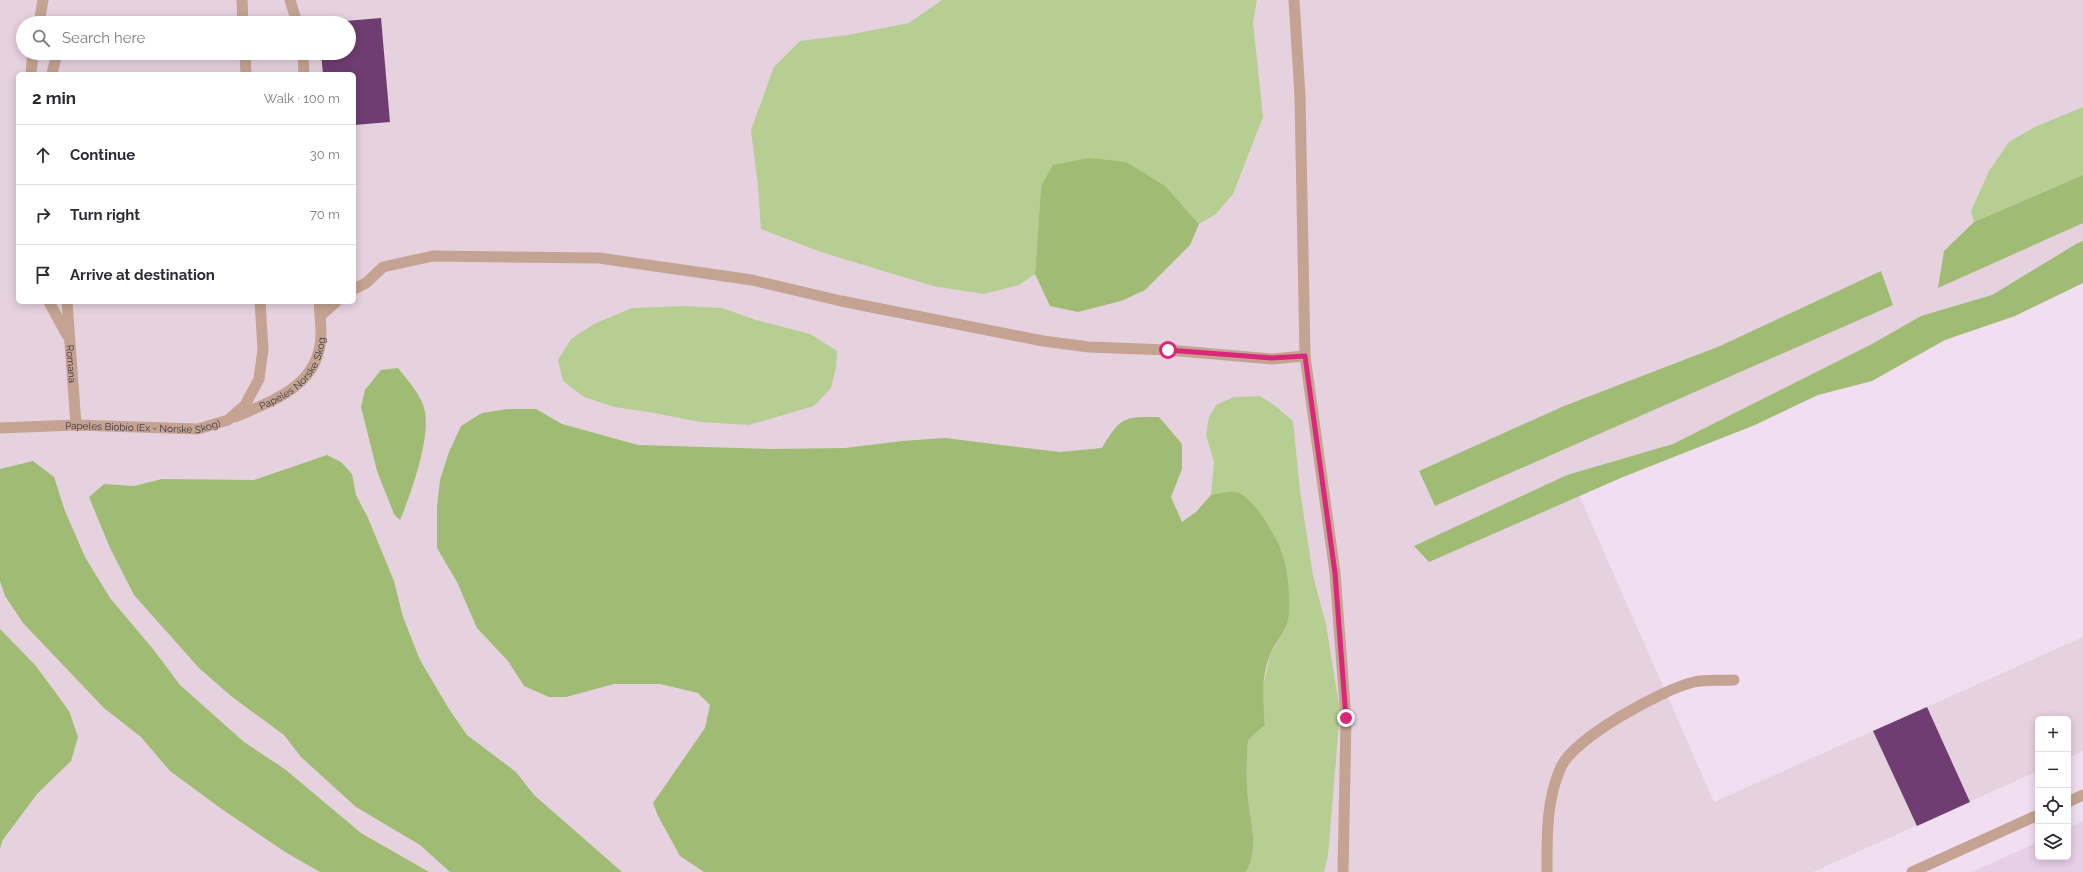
<!DOCTYPE html>
<html lang="en">
<head>
<meta charset="utf-8">
<style>
  body { margin:0; font-family:Raleway,sans-serif; background:#f7f7f7; color:#2b2b33 }
  .controls { position:absolute; right:12px; bottom:12px; display:grid; overflow:hidden; border-radius:6px; box-shadow:0 2px 10px #0003 }
  .controls button { width:36px; height:36px; display:grid; place-items:center; padding:0; border:0; border-bottom:1px solid #e1e1e2; background:#fff; color:#2b2b33; font:20px sans-serif }
  .stop { position:absolute; width:12px; height:12px; margin:-9px; border:3px solid #db2777; border-radius:50%; background:#fff }
  .stop.end { background:#db2777; border-color:#fff; box-shadow:0 1px 4px #0008 }
  .list { margin:0; padding:0; list-style:none }
  h2 { display:flex; justify-content:space-between; align-items:center; height:52px; margin:0; padding:0 16px; font-size:17px }
  h2 small { font-size:13px; font-weight:400; color:#7c7c81 }
  .list li { display:grid; grid-template-columns:26px 1fr auto; gap:12px; align-items:center; box-sizing:border-box; height:60px; padding:0 16px; border-top:1px solid #e1e1e2 }
  .list b { display:block; font-size:15px; white-space:nowrap }
  .list em { font-size:13px; font-style:normal; color:#7c7c81 }
  .icon { flex:none; width:22px; height:22px; fill:none; stroke:currentColor; stroke-width:2; stroke-linecap:round; stroke-linejoin:round }
  .map { position:relative; flex:none; width:2083px; height:872px; overflow:hidden }
  .search { position:absolute; background:#fff; box-shadow:0 2px 10px #0003; left:16px; top:16px; width:340px; height:44px; display:flex; align-items:center; gap:10px; box-sizing:border-box; padding:0 14px; border-radius:22px; color:#7c7c81; font-size:15px }
  .panel { position:absolute; background:#fff; box-shadow:0 2px 10px #0003; left:16px; top:72px; width:340px; height:232px; border-radius:6px }
  .map>svg:first-child { display:block }
</style>
</head>
<body>
<div class="map">
<svg width="2083" height="872" viewBox="0 0 2083 872">
  <rect width="100%" height="100%" fill="#f1def1"/>
  <path fill="#e7cfe7" d="M2083 821V872H1972L2038 842V857H2068V828Z"/>
  <path fill="#e6d1df" fill-rule="evenodd" d="M0 0H2083V269L1578 493 1714 802 2083 637V751L2068 758V719H2038V771L1813 872H0ZM23 23H349V53H23ZM18 74H354V302H18Z"/>
  <g fill="#b6ce91">
    <path d="M942 0H1257L1253 22 1263 117 1233 194 1216 214 1199 224 1183 206 1126 162 1041 186 1035 274 1019 285 984 294 933 286 821 252 761 229 758 186 751 130 774 67 800 41 848 35 909 23Z"/>
    <path d="M2083 107V175L1974 222 1971 211 1989 171 2009 142 2035 127Z"/>
    <path d="M684 306 722 308 756 320 810 334 837 351 836 367 831 388 814 406 749 425 700 422 649 412 614 407 584 397 563 381 558 360 571 339 594 324 632 308Z"/>
    <path d="M1260 396 1274 405 1293 421 1300 491 1313 575 1326 625 1340 711 1328 856 1324 872H1246C1261 846 1248 814 1247 787 1246 771 1247 756 1248 740L1265 725 1262 692 1270 655 1286 628 1289 615 1286 571 1281 550 1235 492 1211 495 1214 462 1206 435 1209 417 1216 405 1234 397Z"/>
  </g>
  <g fill="#a0bc74">
    <path d="M1089 158 1126 162 1165 186 1199 224 1190 245 1145 290 1121 301 1078 312 1050 306 1035 274 1041 186 1053 165Z"/>
    <path d="M2083 175V223L1938 288 1944 251 1974 222Z"/>
    <path d="M2083 241V283L2015 316 1945 340 1872 381 1818 395 1755 425 1623 477 1429 562 1414 546 1567 475 1673 444 1872 344 1921 316 1992 295 2076 244Z"/>
    <path d="M1881 271 1893 305 1435 506 1419 471 1564 406 1720 346Z"/>
    <path d="M398 368C408 381 422 395 425 412 430 440 411 494 400 520L394 514 377 471 361 407 365 390 381 370Z"/>
    <path d="M508 409H536L562 424 638 445 771 449 845 448 902 441 945 438 1060 452 1102 448C1121 416 1124 417 1159 417L1182 444V469L1171 497 1182 522 1196 512 1211 495C1218 494 1228 491 1235 492 1252 494 1275 535 1281 550 1288 569 1290 594 1289 614 1288 631 1276 640 1270 655 1261 677 1263 702 1265 725L1248 740C1247 756 1246 772 1247 787 1248 814 1261 847 1246 872H704L680 856 658 816 653 803 705 728 710 705 698 693 660 684H614L566 697H549L524 686 508 661 477 628 457 582 437 548V507L440 480 449 452 461 426 482 413Z"/>
    <path d="M327 455 341 462 352 474 356 495 368 518 394 581 403 617 420 660 449 709 467 735 516 772 534 795 622 872H450L420 845 356 807 301 757 284 735 231 696 199 668 134 595 110 548 89 497 104 484 134 486 162 479 254 480Z"/>
    <path d="M33 461 54 477 65 511 85 557 110 598 153 649 180 685 244 742 286 770 361 833 429 872H320L285 852 223 810 170 771 141 737 104 708 23 623 5 596 0 581V469Z"/>
    <path d="M0 629 36 666 69 711 78 737 71 761 37 794 2 841 0 849Z"/>
  </g>
  <g fill="#6f3d71">
    <path d="M381 18 390 122 354 125V74H323L321 53H349V23L333 22Z"/>
    <path d="M1927 707 1970 802 1917 826 1873 731Z"/>
  </g>
  <g fill="none" stroke-linecap="round" stroke-linejoin="round">
    <g stroke="#c4a392" stroke-width="11">
      <path d="M242 0 243 23"/>
      <path d="M290 0 297 23"/>
      <path d="M1294 0 1300 96 1305 356 1335 573 1346 719 1343 872"/>
      <path d="M39 23 43 0"/>
      <path d="M245 53 246 74"/>
      <path d="M303 53 304 74"/>
      <path d="M31 74 33 53"/>
      <path d="M52 74 56 57 62 53"/>
      <path d="M354 289 366 283 383 267 433 256 599 258 752 280 841 301 1043 341 1089 347 1168 350 1272 359 1305 356"/>
      <path d="M49 302 67 335"/>
      <path id="s1" d="M67 302 76 425"/>
      <path d="M320 316 336 302"/>
      <path id="s2" d="M235 417C274 400 319 386 321 336 321 325 320 313 319 302"/>
      <path id="s3" d="M0 428 76 425 198 429 228 420 245 405 259 379 263 349 260 302"/>
      <path d="M2068 802 2083 795"/>
      <path d="M1547 872C1547 837 1546 800 1561 767 1574 738 1663 689 1694 682 1706 679 1721 681 1734 680"/>
      <path d="M1912 872 2038 815"/>
    </g>
  </g>
  <g fill="none" stroke-linecap="round" stroke-linejoin="round">
    <path stroke="#db2777" stroke-width="5" d="M1168 350 1272 358 1305 356 1335 573 1346 718"/>
  </g>
  <g text-anchor="middle" stroke-width="4" stroke-linejoin="round" paint-order="stroke">
    <g font-size="10" fill="#3b343b" stroke="#f1def1">
      <text dy="4" stroke="none"><textPath href="#s1" startOffset="62">Romana</textPath></text>
      <text dy="4" stroke="none"><textPath href="#s2" startOffset="76">Papeles Norske Skog</textPath></text>
      <text dy="4" stroke="none"><textPath href="#s3" startOffset="143">Papeles Biobío (Ex - Norske Skog)</textPath></text>
    </g>
  </g>
</svg>
<div class="controls">
<button>+</button>
<button>−</button>
<button><svg class="icon" aria-label="locate" viewBox="0 0 24 24"><circle cx="12" cy="12" r="6"/><path d="M12 2v4M12 18v4M2 12h4M18 12h4"/></svg></button>
<button><svg class="icon" aria-label="layers" viewBox="0 0 24 24"><path d="M12 4l9 5-9 5-9-5zM3 14l9 5 9-5"/></svg></button>
</div>
<div class="stop" style="left:1168px;top:350px"></div>
<div class="stop end" style="left:1346px;top:718px"></div>
<div class="search"><svg class="icon" aria-label="search" viewBox="0 0 24 24"><circle cx="10" cy="10" r="6"/><path d="M15 15l6 6"/></svg>Search here</div>
<section class="panel">
<h2>2 min<small>Walk · 100 m</small></h2>
<ul class="list">
<li><svg class="icon" aria-label="ahead" viewBox="0 0 24 24"><path d="M12 20V5M6 11l6-6 6 6"/></svg><div><b>Continue</b></div><em>30 m</em></li>
<li><svg class="icon" aria-label="right" viewBox="0 0 24 24"><path d="M7 20v-9h11M14 6l5 5-5 5"/></svg><div><b>Turn right</b></div><em>70 m</em></li>
<li><svg class="icon" aria-label="arrive" viewBox="0 0 24 24"><path d="M6 21V4h12l-3 4 3 4H6"/></svg><div><b>Arrive at destination</b></div></li>
</ul>
</section>
</div>
</body>
</html>
